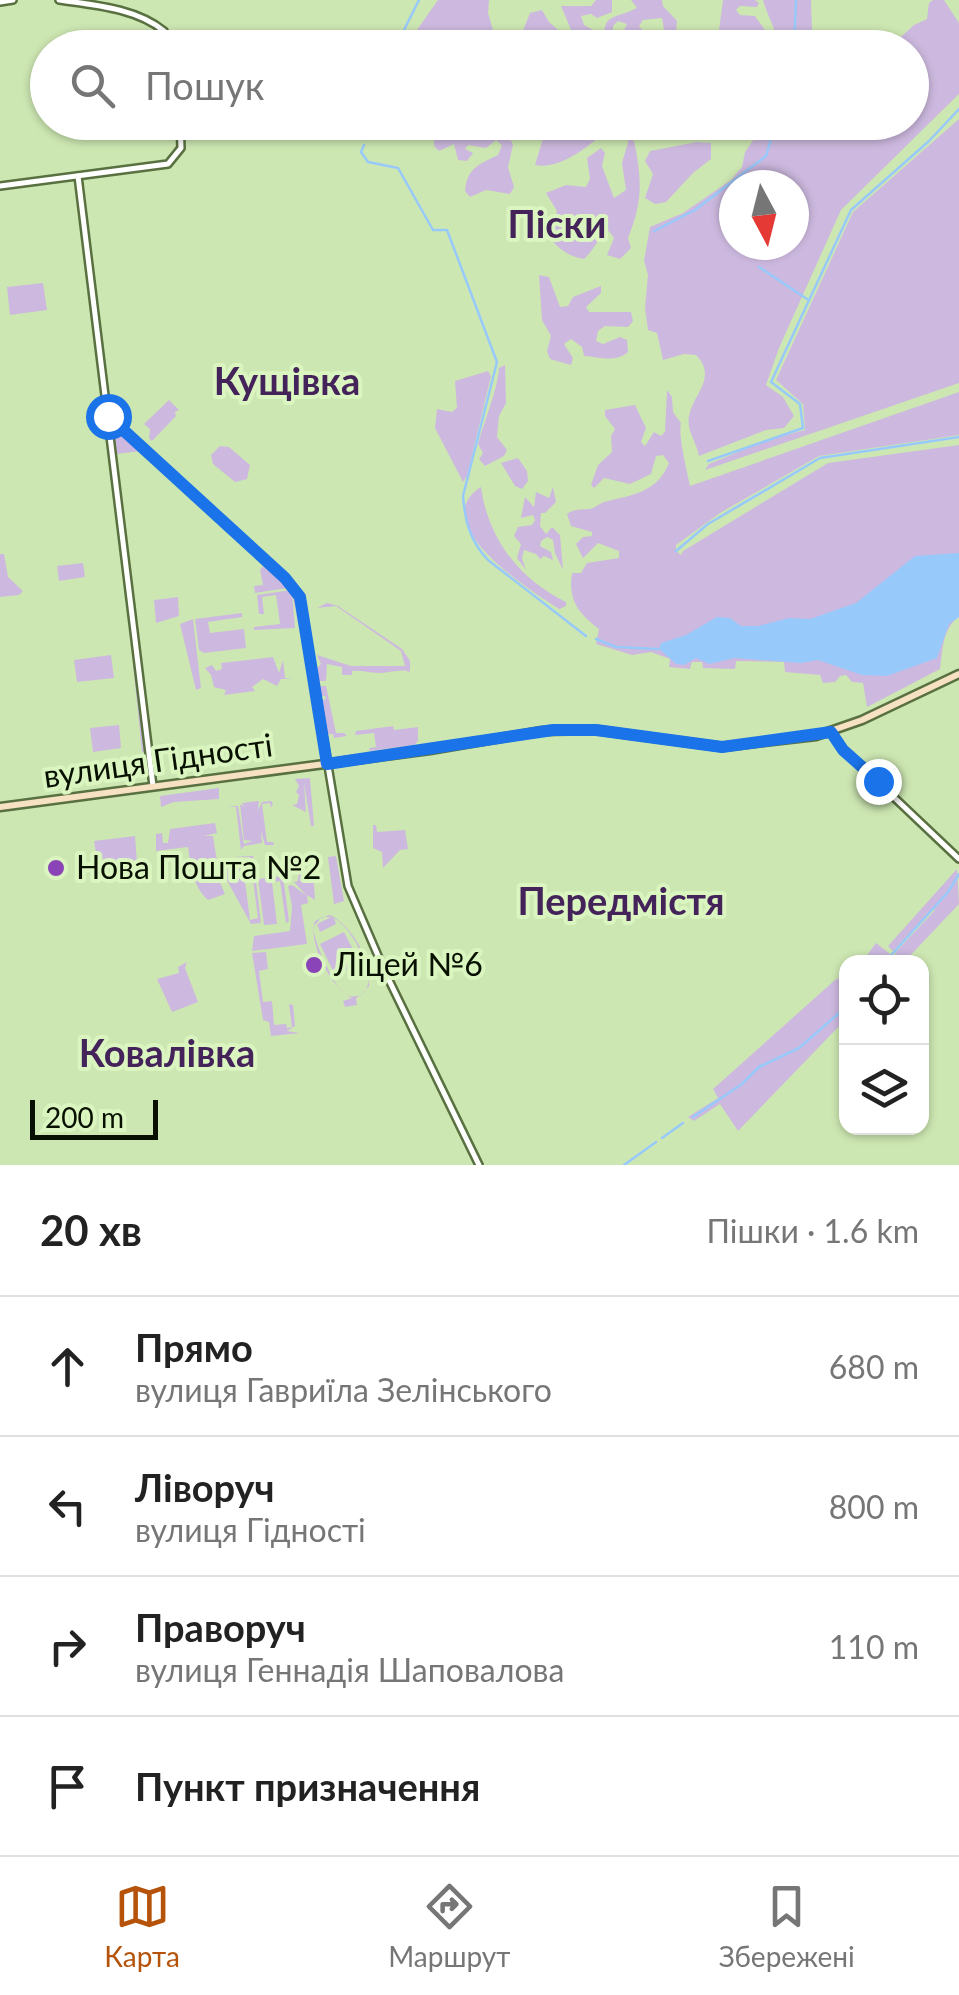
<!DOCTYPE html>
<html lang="uk">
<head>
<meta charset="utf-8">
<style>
  body { margin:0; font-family:Lato,sans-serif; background:#f2f2f2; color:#222 }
  .controls { position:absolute; right:30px; bottom:30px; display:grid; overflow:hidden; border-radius:20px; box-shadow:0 2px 8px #0004 }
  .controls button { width:90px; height:90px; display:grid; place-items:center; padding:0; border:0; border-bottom:2px solid #e0e0e0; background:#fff; color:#222; font:50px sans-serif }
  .compass { position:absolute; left:719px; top:170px; width:90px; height:90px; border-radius:50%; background:#fff; box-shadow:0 2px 8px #0004; rotate:173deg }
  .scale { position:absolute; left:30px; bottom:25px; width:128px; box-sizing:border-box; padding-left:10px; border:5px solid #081001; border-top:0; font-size:28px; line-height:35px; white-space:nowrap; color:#081001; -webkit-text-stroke:8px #daf5bf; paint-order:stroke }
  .stop { position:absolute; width:30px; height:30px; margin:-22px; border:8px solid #1a73e8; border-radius:50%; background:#fff }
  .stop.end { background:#1a73e8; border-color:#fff; box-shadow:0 2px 10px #0008 }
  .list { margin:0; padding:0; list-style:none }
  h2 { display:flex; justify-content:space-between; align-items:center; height:130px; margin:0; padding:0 40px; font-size:42px }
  h2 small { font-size:32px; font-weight:400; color:#767676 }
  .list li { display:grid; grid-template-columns:65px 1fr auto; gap:30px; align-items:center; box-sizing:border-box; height:140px; padding:0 40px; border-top:2px solid #e0e0e0 }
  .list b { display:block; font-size:38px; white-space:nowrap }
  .list p { margin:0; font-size:32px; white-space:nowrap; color:#767676 }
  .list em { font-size:32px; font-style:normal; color:#767676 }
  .icon { flex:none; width:55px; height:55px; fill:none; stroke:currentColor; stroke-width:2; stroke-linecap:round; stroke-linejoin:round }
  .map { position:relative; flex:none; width:959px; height:1165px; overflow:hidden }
  .search { position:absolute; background:#fff; box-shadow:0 2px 8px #0004; left:30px; right:30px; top:30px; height:110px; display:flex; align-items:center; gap:25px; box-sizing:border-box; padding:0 35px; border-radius:55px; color:#767676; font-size:38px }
  .sheet { height:690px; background:#fff }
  nav { display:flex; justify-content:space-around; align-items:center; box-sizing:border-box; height:140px; border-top:2px solid #e0e0e0; background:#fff; font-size:28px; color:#767676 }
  nav a { display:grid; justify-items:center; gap:5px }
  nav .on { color:#b45309 }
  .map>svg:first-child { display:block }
</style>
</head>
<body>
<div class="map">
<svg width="959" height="1165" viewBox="0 0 959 1165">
  <rect width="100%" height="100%" fill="#cde7b2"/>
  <g fill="#cdb9df" fill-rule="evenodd">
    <path d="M438 0H489L488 13 498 47H405Z"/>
    <path d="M596 0H612V12L597 18 591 14 581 16 584 25 593 30 590 35 572 32 561 6H591Z"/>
    <path d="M631 0H662L663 6 677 21 676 33 665 35 662 18 643 20 639 26 645 33 642 38H627L622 34 627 24 618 21 613 26 614 47H606C600 12 613 20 637 8Z"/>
    <path d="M723 0H755L759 3 757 7 740 6 736 10 740 15 755 16C762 27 771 33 767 47H757L755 38 750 36 743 47H723L735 39V33L719 30Z"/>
    <path d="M763 0H811L812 30 818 38H858L869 42 868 47H777C778 31 767 16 763 0Z"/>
    <path d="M933 0H944L959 23V94L841 210 779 348 766 385 783 397 794 416 784 428 766 430 699 456C697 443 686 430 689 416 693 394 718 378 696 355L684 354 663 360 657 333 648 330 645 308 648 275 644 261 650 227 683 213 731 180 742 167 745 152 754 139 749 133 753 123 764 125 765 122H912V48L890 47 914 25 927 19 929 3ZM794 185V245H734V185Z"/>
    <path d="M542 10 549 22 577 47H520L521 36 530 13Z"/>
    <path d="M959 119V383L705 470 709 464 767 440 805 430 803 404 776 380 853 212Z"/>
    <path d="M539 123H613C597 141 561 171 535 165L545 132Z"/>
    <path d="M626 123V122L709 123 706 130C693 134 641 137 629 131Z"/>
    <path d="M493 130 508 133 513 145 508 167 514 187 510 194 486 190 470 197 465 191C467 168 479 164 498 155L502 145 496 140 486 148 468 145 465 149 473 153 467 161 458 160 454 144 439 151 434 146V138C457 136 475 144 493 130Z"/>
    <path d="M629 139 634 141C642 179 643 201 628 238L631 248 620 259 607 255 614 238 609 231C598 238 594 250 584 259 567 257 550 243 544 227L554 221 557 211 546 193 566 185 586 187 590 179 587 158 601 148 605 153 602 166 614 198 626 190 622 163Z"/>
    <path d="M697 142 711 143V159L693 173 666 202 655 204 645 198 653 174 645 161 650 151Z"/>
    <path d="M539 275 549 277 560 307 568 306 573 297 601 286V293L586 307 589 312H631L633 321 628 327 605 326 598 331 596 341 603 344 620 337 627 340 628 352C615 363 600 357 584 356L582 347 571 339 564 344 573 358 571 365 550 359 547 351 551 336 542 320Z"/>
    <path d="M43 283 47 310 10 315 7 287Z"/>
    <path d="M505 365 506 403 499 416 497 437 507 450 504 456 485 466 479 459 483 453 478 444C484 422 498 388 499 368Z"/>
    <path d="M488 371 491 376 467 476 463 482 435 428 437 409 452 412 457 408 455 381Z"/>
    <path d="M667 390 672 397 673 412 681 423C678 436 687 471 690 486L959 392V435L819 456 720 513 676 545V551L681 555 683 551 828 463 959 445V617C942 629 943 649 940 669L867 707 863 683 852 682 846 675 840 676 835 682 823 683 820 675 785 672 784 662 736 661 735 669 703 668 702 662H692L690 669 669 667 670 659 651 652 632 655 596 644 599 629C578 613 568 600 572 573H581L587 563 619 558V551L598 543 583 558 576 544 583 537 592 536V532L571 526 567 514C577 508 580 510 590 509 595 508 599 504 604 502 631 495 657 493 669 463L663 455 656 456 651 474 630 484 604 478 594 488 591 485 598 465 612 452 611 436 615 429 605 416V410L635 405 646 428 641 442 645 446 654 432 661 436 665 432Z"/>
    <path d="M169 400 179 410 175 412 176 416 152 441 149 438 150 429 144 424Z"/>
    <path d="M115 425 142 448 141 451 116 454 112 428Z"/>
    <path d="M220 446 229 447 250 465 247 479 235 482 213 464 211 455Z"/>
    <path d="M518 458 527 471 528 481 522 489 515 486 501 463Z"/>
    <path d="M481 487C488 539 520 580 566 602V606L559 609C531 591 424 523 481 487Z"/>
    <path d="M553 487 556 502 545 513H541L540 526 546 534 552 527 560 535 563 570 555 553 553 540 547 537 541 541 540 546 551 552 553 560 544 556 540 559 536 554 524 550 522 558 526 570 517 558 521 544 514 536 518 527 532 525 535 520 533 515 521 518 525 497 534 507 536 492 549 498Z"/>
    <path d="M248 546C279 575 297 583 304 627L299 628 292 593 295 628 254 630V627L280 624 276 595 262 597 264 614H259L257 595 291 590Z"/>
    <path d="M4 554 8 577 23 591 19 595 0 597V554Z"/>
    <path d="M83 563 85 577 59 581 57 566Z"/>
    <path d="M263 566 288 588 255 593 254 586 263 585 260 570Z"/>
    <path d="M178 597 179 616 156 623 154 600Z"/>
    <path d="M327 603 338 606 402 649 410 661V672C401 668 390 673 378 673 369 673 361 670 352 671V675H342V667L327 664 326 681H318L316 669 321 664 317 655 351 666H405L401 651 336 606 317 608Z"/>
    <path d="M242 613V617L208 622 210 633 244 629 246 648 204 653 199 650 195 619Z"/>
    <path d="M193 619 201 688 196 690 180 624Z"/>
    <path d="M131 643 132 651 136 653 139 677 136 682 147 751 142 752Z"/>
    <path d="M111 655 114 678 77 682 74 660Z"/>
    <path d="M273 657 279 673 283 660 285 678 293 679H281L277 686 263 679 252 687 255 691 224 695 226 690 214 687 211 675 205 668 212 665 216 671 222 669 221 663Z"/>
    <path d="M321 686H326L336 733H344L347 736 334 738 333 734H325L319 701 326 699 325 696H318V689Z"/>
    <path d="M119 725 121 748 93 752 90 728Z"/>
    <path d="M393 726 394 730 418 727V741L414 745 370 751 369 748 376 747 374 733 355 735 356 731Z"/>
    <path d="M310 778 314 826H311L304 783 306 812 292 805 297 804 299 795 296 792 299 786 295 779Z"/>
    <path d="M219 788V799L174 802 161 807 160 796Z"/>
    <path d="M259 801 258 810 262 802 271 801 273 803 271 808 270 803 262 804 267 842H273L274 845H265L261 831 262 843 244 846 241 850 236 807 228 806H238L244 844 252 841 244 840 240 804 244 807 242 803Z"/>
    <path d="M215 823 217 833 204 836H213L218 868 243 866 250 920 258 918 250 857 233 856H253L261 923 251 924 224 875 218 878 225 894 208 900C192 885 191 867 188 847L156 851V834L162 833 163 843H168L170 829Z"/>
    <path d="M373 825H376L377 832 405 830 408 849 400 850 383 868 382 852 373 848Z"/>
    <path d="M135 836 138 875 125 877 112 866 104 867 102 853H96L94 841Z"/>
    <path d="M336 856 344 901 334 904 328 857Z"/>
    <path d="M313 869 315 900 307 895 308 903 301 905 307 944 252 951 254 936 290 931 292 906 288 886 292 885 306 895 294 882 298 881 299 871Z"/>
    <path d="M957 869 959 904 904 962H898L895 953 935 910 933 908 893 951 888 946Z"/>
    <path d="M283 876 289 921 286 923 280 881 272 882 277 924 264 925 258 879Z"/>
    <path d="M329 915C352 922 389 984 356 998L357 1005 345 1007 343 1001 352 998C332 989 307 942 315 921ZM322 917H331L317 924 320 932 336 924 334 918C352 928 371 966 369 986L360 996C353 996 350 998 344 993 333 985 314 941 313 927Z"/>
    <path d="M344 932 360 963 335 975 320 944Z"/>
    <path d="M876 943 894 957 895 962H862Z"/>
    <path d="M266 952 268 969 259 971 263 1002 272 1001 274 1025 286 1024 287 1028 292 1027 289 1004 293 1005 295 1026 287 1031 300 1033 271 1036 269 1022 263 1020 252 953Z"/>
    <path d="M187 962 185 968 198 1002 172 1012 157 979 179 973 178 967Z"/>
    <path d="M846 975V1019L738 1131 720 1104 694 1121 688 1117 718 1098 713 1089 835 980Z"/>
  </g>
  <path fill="#98c9fb" d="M959 553V617L949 624 937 658 887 676 862 675 818 660 801 663 735 658 709 664 696 658 684 665 676 664 659 649 661 643 686 635 717 617 730 618 741 626H758L789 618 810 619 856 603 915 556Z"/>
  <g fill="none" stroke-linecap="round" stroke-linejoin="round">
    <g stroke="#98c9fb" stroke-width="2.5">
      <path d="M396 46 419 0"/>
      <path d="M794 48 796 0"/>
      <path d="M364 122 366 132"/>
      <path d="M364 145 361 152 368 162 398 168 433 230H447L497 362 463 496C465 521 470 541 488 560L586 636"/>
      <path d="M654 231 695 210 766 156 776 122"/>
      <path d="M759 267 807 299"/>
      <path d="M708 461 803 428 800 404 771 382 851 210 929 141 959 109"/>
      <path d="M676 551 708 524 820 458 959 437"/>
      <path d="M596 639 616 647 658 649"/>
      <path d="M885 962 948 892 959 874"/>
      <path d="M693 1117 742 1084 759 1067 799 1048 846 1007"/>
      <path d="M662 1138 683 1123"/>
      <path d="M624 1165 656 1142"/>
    </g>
    <g stroke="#597040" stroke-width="10">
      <g id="tertiary">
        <path d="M59 0C94 5 136 8 164 31L169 48"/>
        <path d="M0 2 13 0"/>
        <path d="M78 176 153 786"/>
        <path d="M0 186 168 164 181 148 180 122"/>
        <path d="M108 416 285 578 300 597 348 886 385 972 479 1165"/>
        <path d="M831 732 843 749 959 859"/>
      </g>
    </g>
    <g stroke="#597040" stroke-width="11">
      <path id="secondary" d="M0 807 430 750 542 731 596 730 722 747 816 736 862 720 959 674"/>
    </g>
    <use href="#tertiary" stroke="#fff" stroke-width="5"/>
    <use href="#secondary" stroke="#f7e1c3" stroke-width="6"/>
  </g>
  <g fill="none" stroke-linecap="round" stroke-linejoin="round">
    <path stroke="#1a73e8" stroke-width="12" d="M108 416 285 578 300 597 327 764 553 730H596L722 747 831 732 843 750 878 781"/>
  </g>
  <g fill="#8a44b8" stroke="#daf5bf" stroke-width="4">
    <circle cx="56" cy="868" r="10"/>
    <circle cx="314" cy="965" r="10"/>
  </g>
  <g text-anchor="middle" stroke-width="8" stroke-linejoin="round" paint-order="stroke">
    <g font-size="32" fill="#081001" stroke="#daf5bf">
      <text transform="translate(158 761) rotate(-8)" y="11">вулиця Гідності</text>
    </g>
    <g font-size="32" fill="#081001" stroke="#daf5bf" text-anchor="start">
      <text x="76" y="879">Нова Пошта №2</text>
      <text x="334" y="976">Ліцей №6</text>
    </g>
    <g font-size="38" font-weight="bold" fill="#44235b" stroke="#daf5bf">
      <text x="557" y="238">Піски</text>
      <text x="287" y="395">Кущівка</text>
      <text x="621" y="915">Передмістя</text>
      <text x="167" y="1067">Ковалівка</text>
    </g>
  </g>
</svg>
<div class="controls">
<button><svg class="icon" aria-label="locate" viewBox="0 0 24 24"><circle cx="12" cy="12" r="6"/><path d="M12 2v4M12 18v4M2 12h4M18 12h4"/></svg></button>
<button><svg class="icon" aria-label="layers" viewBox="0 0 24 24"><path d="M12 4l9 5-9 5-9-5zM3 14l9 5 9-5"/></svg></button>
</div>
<svg class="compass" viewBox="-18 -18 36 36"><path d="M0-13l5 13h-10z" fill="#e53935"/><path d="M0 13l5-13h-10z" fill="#767676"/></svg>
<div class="scale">200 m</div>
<div class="stop" style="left:108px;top:416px"></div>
<div class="stop end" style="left:878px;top:781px"></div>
<div class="search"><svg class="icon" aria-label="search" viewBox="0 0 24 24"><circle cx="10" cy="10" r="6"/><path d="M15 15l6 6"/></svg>Пошук</div>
</div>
<section class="sheet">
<h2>20 хв<small>Пішки · 1.6 km</small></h2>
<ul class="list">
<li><svg class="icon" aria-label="ahead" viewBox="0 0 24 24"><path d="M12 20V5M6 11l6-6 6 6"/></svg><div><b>Прямо</b><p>вулиця Гавриїла Зелінського</p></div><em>680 m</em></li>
<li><svg class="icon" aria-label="left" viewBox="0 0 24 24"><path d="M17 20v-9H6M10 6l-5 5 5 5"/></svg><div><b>Ліворуч</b><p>вулиця Гідності</p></div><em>800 m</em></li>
<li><svg class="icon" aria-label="right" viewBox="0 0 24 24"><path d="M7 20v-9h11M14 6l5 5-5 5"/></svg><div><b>Праворуч</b><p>вулиця Геннадія Шаповалова</p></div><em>110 m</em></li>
<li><svg class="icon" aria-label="arrive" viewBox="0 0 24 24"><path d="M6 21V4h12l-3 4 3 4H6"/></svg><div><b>Пункт призначення</b></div></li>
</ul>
</section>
<nav>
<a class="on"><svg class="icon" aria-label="map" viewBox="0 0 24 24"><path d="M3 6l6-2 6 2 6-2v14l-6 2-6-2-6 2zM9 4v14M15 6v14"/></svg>Карта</a>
<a><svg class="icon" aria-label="directions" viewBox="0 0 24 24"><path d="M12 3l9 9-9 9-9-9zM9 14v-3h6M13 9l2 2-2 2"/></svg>Маршрут</a>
<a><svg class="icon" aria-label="saved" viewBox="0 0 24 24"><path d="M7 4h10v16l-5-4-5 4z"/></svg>Збережені</a>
</nav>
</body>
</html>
